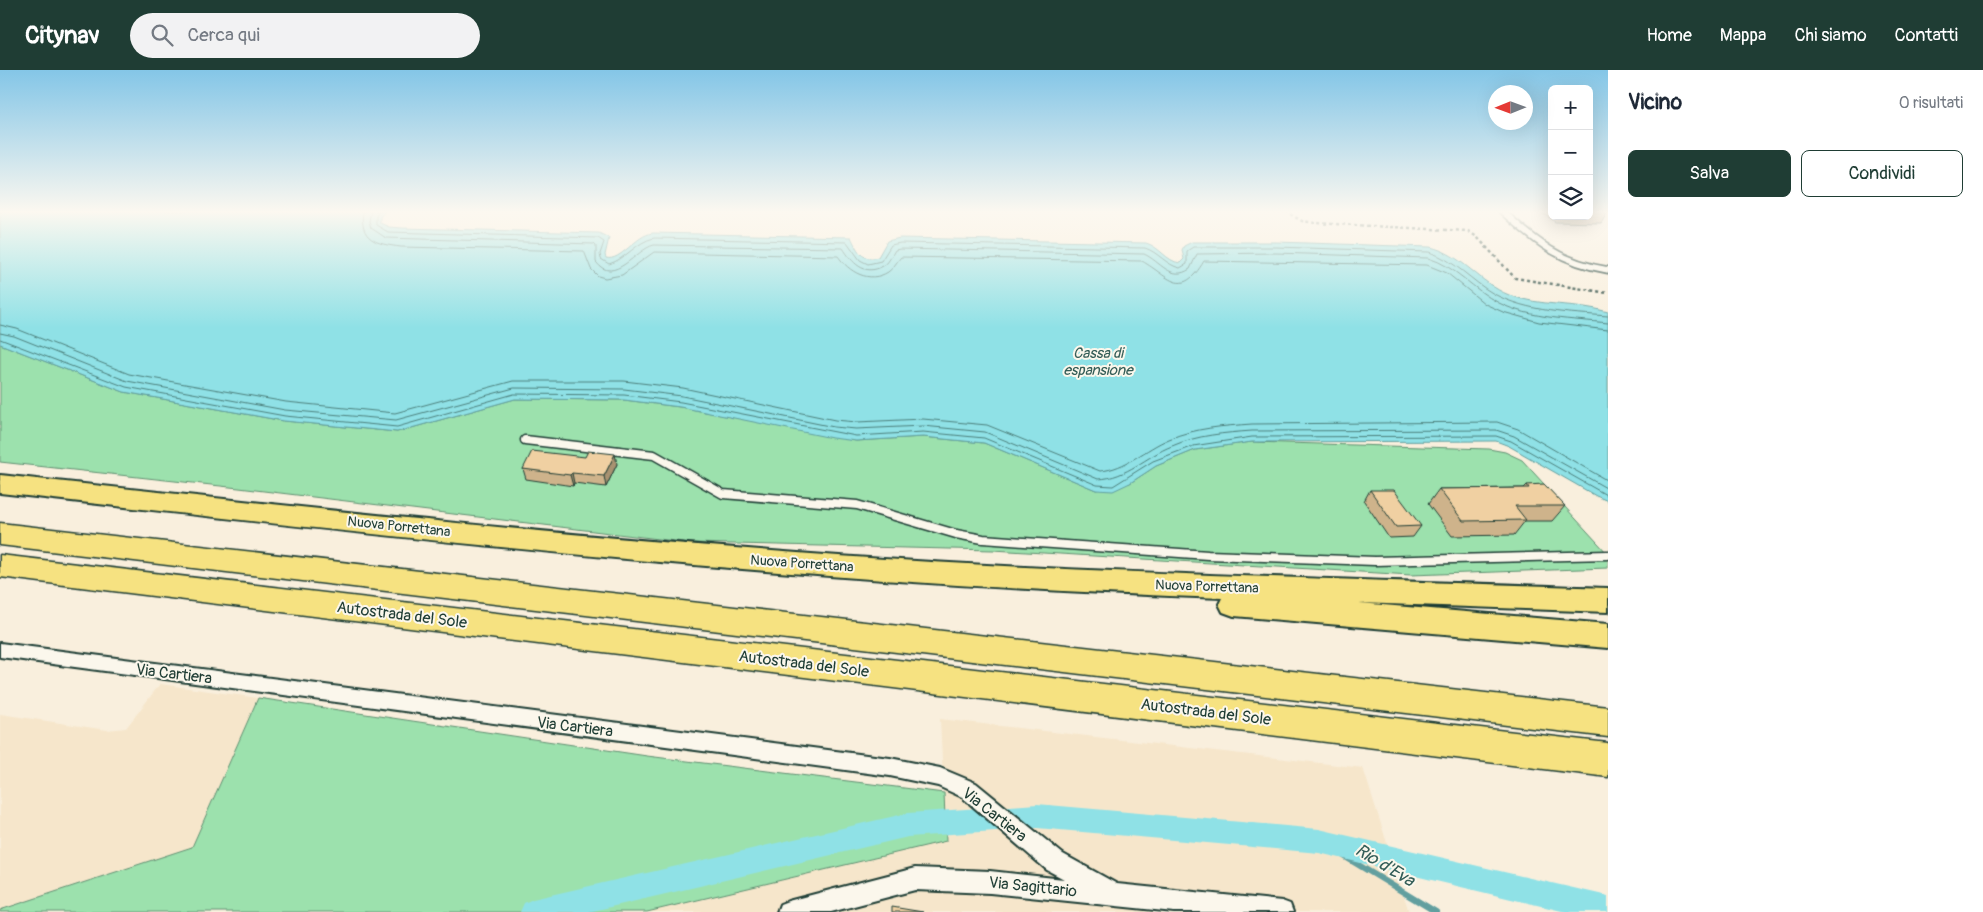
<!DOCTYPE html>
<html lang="it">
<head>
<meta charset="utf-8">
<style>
  body { margin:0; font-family:Pangolin,sans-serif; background:#f2f2f3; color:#1f2937 }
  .controls { position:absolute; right:15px; top:15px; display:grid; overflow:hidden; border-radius:8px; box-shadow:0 5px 20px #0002 }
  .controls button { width:45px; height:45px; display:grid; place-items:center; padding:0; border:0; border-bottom:1px solid #e0e1e3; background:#fff; color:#1f2937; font:25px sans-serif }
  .compass { position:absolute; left:1488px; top:15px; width:45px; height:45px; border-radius:50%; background:#fff; box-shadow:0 5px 20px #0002; rotate:269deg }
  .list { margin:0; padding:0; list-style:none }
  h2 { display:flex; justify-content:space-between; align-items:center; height:65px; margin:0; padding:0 20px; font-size:21px }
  h2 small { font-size:16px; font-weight:400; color:#747a83 }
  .actions { display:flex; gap:10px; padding:15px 20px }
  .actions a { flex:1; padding:11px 0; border:1px solid #1f3d34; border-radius:8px; text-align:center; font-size:18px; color:#1f3d34 }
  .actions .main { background:#1f3d34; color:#fff }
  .icon { flex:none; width:28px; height:28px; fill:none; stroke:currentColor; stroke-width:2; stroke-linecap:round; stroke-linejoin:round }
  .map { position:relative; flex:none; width:1608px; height:842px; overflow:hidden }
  header { display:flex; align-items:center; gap:30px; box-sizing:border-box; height:70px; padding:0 25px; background:#1f3d34; color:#fff }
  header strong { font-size:24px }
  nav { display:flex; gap:28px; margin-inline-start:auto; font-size:18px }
  .search { width:350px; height:45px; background:#f2f2f3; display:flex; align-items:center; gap:12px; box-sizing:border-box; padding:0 18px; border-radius:28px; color:#747a83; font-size:19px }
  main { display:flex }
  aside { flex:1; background:#fff }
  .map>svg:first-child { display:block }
</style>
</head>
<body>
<header>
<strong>Citynav</strong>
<div class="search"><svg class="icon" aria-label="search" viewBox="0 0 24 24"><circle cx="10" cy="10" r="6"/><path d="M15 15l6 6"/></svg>Cerca qui</div>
<nav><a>Home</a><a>Mappa</a><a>Chi siamo</a><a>Contatti</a></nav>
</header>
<main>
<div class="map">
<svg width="1608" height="842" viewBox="0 0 1608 842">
  <rect width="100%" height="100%" fill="#f9efdd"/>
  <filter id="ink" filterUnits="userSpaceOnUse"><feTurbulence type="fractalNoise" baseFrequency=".02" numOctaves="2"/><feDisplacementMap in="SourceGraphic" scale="10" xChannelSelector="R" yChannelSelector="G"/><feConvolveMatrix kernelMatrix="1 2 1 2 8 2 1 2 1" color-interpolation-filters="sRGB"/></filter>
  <g filter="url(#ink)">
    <g fill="#f6e6cb">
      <path d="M160 614 258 628 192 777 0 840V644L107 660 126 658Z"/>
      <path d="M940 649 1363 698 1409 842H647L946 771Z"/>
    </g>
    <g fill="#9ce1ad" stroke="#5e8f70">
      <path d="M0 274 124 322 284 351 397 362 515 329 624 330 680 337 856 371 923 367 984 373 1096 420 1130 413 1156 396 1195 380 1252 372 1489 379 1505 382 1522 390 1608 484V498L1411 505 993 480 692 473 239 418 0 392Z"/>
      <path d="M258 628 647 686 944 723 946 771 647 842H0V840L192 777Z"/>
    </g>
    <path fill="#8fe1e6" stroke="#629f9f" d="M0 141H385L380 147V153L389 157 402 158 599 163 609 168 605 185 606 188C621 192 635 165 653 163L851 167C857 179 861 192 878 187L887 171 900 168 1146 173C1160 177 1166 191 1180 193L1184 189 1182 180 1184 176 1192 172H1276L1430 177C1462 184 1479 213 1509 225 1541 237 1576 232 1608 242V431L1596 426 1509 376 1496 371 1252 372 1195 380 1156 396 1130 413 1113 421 1096 420 984 373 923 367 856 371 832 368 680 337 624 330 515 329 397 362 284 351 124 322 0 274Z"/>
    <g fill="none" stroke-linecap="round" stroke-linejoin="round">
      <g stroke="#4c7f7b" stroke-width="1">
        <path d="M363 141C359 170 376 174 401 177L584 181 591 199 598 206 605 208 622 205 654 182 838 186C849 202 869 214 888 202 893 199 897 191 901 187L1142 191C1170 207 1181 230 1204 191L1427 195 1447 203 1485 234 1503 242 1539 252 1608 260"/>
        <path d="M371 141 369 151 371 158 386 168 594 174 596 176V192C614 216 636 179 654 175L843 178C852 192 864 207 883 196 888 194 892 185 895 180L900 179 1144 184C1160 191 1171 212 1190 199L1197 184 1276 183 1428 188C1456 196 1473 220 1499 233 1531 249 1573 249 1608 253"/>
        <path d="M379 141 376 146V155L388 162 598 168 604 172 600 184 601 189 609 194C626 189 636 172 654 168L847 172 860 190 868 194 881 191 891 175 900 173 1145 178C1158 182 1166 195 1180 198L1187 194V181L1193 177H1276L1429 182C1455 190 1471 211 1494 224 1528 242 1570 243 1608 246"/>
        <path d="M0 255 17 259 129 304 286 332 395 343 513 311H624L683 318 835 350 857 352 923 349 987 355 1100 401C1126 399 1145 379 1169 369 1195 358 1224 356 1252 354L1497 352 1518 359 1608 411"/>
        <path d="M0 263 14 266 127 311 285 340 396 350 514 318 624 319 682 326 834 357 856 359 923 356 985 362 1098 409C1127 408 1146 386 1172 376 1197 365 1225 363 1252 361L1496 360 1514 366 1608 419"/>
        <path d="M0 269 126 317 285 346 397 357 514 324 624 325 681 332 856 366 923 362 984 368 1097 415 1113 416 1153 391 1193 376 1252 367 1496 366 1511 371 1608 426"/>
      </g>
      <path stroke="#629f9f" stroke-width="6" d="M1319 771 1436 842"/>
      <path fill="#8fe1e6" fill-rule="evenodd" d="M1037 734 1319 759 1608 826V842H1566L1319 783 1037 758 908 767 589 842H520L524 833 533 829 908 743Z"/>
      <g stroke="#1f3d34" stroke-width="9">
        <path id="service-far1" d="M1502 141C1536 172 1561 193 1608 200"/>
      </g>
      <g stroke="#1f3d34" stroke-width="11">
        <path id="service" d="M525 370 654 385 723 424 857 435 956 464 983 469 1208 485 1375 491 1608 485"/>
      </g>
      <g stroke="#1f3d34" stroke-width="4">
        <path id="minor" d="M0 573 890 688 940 698 976 713 1063 784 1117 814 1282 831 1290 834 1293 842H1174L990 823 915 820 831 842H777L780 834 788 831 915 798 990 801 1064 809 1047 800 962 727 938 716 890 706 0 587Z"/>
      </g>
      <g stroke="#1f3d34" stroke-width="4">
        <path id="trunk" d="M0 405C279 435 559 466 839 486 1095 504 1352 509 1608 518V542L1359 533 1608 554V578L1234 546 1223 542 1219 534 1222 528C813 514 407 469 0 423Z"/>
      </g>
      <g stroke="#1f3d34" stroke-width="3">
        <g id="motorway">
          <path d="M0 453 1608 637V667L0 475Z"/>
          <path d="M0 485 1608 673V707L0 507Z"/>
        </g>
      </g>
      <path stroke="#1f3d34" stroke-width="2.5" stroke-dasharray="3 3" stroke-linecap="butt" d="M1285 141 1302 151 1316 153 1468 161 1477 167 1515 208 1608 223"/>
      <use href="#service-far1" stroke="#fbf7ec" stroke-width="5.5"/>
      <use href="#service" stroke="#fbf7ec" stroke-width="8"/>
      <use href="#minor" fill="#fbf7ec" fill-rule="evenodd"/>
      <use href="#trunk" fill="#f6e281" fill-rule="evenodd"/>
      <use href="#motorway" fill="#f6e281" fill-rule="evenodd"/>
    </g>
    <g fill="#ceb38b" stroke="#1f3d34">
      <path d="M1540 141H1552V146H1589V141H1608V142L1601 153 1555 152Z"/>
      <path d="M617 394 606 417 574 413 573 416 526 409 523 399Z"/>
      <path d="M1527 415 1565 436 1552 451H1525L1514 465 1452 466 1428 434 1439 419 1524 418Z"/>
      <path d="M1370 420 1421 456 1413 467 1389 468 1364 431Z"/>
    </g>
    <g fill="#a89271" stroke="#1f3d34">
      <path d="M615 384 617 394 606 417 604 406Z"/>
      <path d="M572 403 574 413 573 416 570 405Z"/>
    </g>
    <g fill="#f0d0a2" stroke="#1f3d34">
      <path d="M532 381 585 387 588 381 615 384 604 406 572 403 570 405 523 399Z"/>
      <path d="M1544 414 1565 436H1515L1526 450 1463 451 1439 419 1529 418 1527 415Z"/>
      <path d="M1370 420H1394L1421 456 1396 457Z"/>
      <path d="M892 837 923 842H892Z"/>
    </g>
  </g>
  <linearGradient id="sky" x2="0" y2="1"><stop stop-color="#84c6e7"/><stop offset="0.55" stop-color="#fcf8f0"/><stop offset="1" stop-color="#fcf8f0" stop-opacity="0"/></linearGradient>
  <rect width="1608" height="258" fill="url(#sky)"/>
  <g text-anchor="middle" stroke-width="4" stroke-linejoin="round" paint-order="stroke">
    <g font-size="14" fill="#1f3d34" stroke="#fbf7ec">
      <text transform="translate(399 456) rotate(6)" y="5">Nuova Porrettana</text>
      <text transform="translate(802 493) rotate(4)" y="5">Nuova Porrettana</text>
      <text transform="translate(1207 516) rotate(2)" y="5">Nuova Porrettana</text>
    </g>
    <g font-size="15" font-style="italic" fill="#355e58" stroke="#fbf7ec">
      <text x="1098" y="288">Cassa di<tspan x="1098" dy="17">espansione</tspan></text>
    </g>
    <g font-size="16" fill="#1f3d34" stroke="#fbf7ec">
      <text transform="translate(402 544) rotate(7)" y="6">Autostrada del Sole</text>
      <text transform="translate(804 593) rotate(7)" y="6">Autostrada del Sole</text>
      <text transform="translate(174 603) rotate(7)" y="6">Via Cartiera</text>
      <text transform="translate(1206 641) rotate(7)" y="6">Autostrada del Sole</text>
      <text transform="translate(575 656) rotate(7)" y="6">Via Cartiera</text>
      <text transform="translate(995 744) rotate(38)" y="6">Via Cartiera</text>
      <text transform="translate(1033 816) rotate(6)" y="6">Via Sagittario</text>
    </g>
    <g font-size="18" font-style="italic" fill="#355e58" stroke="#fbf7ec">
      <text transform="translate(1385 795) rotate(31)" y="6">Rio d'Eva</text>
    </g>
  </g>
</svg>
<div class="controls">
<button>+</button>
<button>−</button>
<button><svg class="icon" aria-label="layers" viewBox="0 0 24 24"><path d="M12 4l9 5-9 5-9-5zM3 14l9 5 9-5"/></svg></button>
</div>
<svg class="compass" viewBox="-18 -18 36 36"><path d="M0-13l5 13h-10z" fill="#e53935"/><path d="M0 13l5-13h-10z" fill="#747a83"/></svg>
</div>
<aside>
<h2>Vicino<small>0 risultati</small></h2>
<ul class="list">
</ul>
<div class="actions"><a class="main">Salva</a><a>Condividi</a></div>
</aside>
</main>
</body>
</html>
